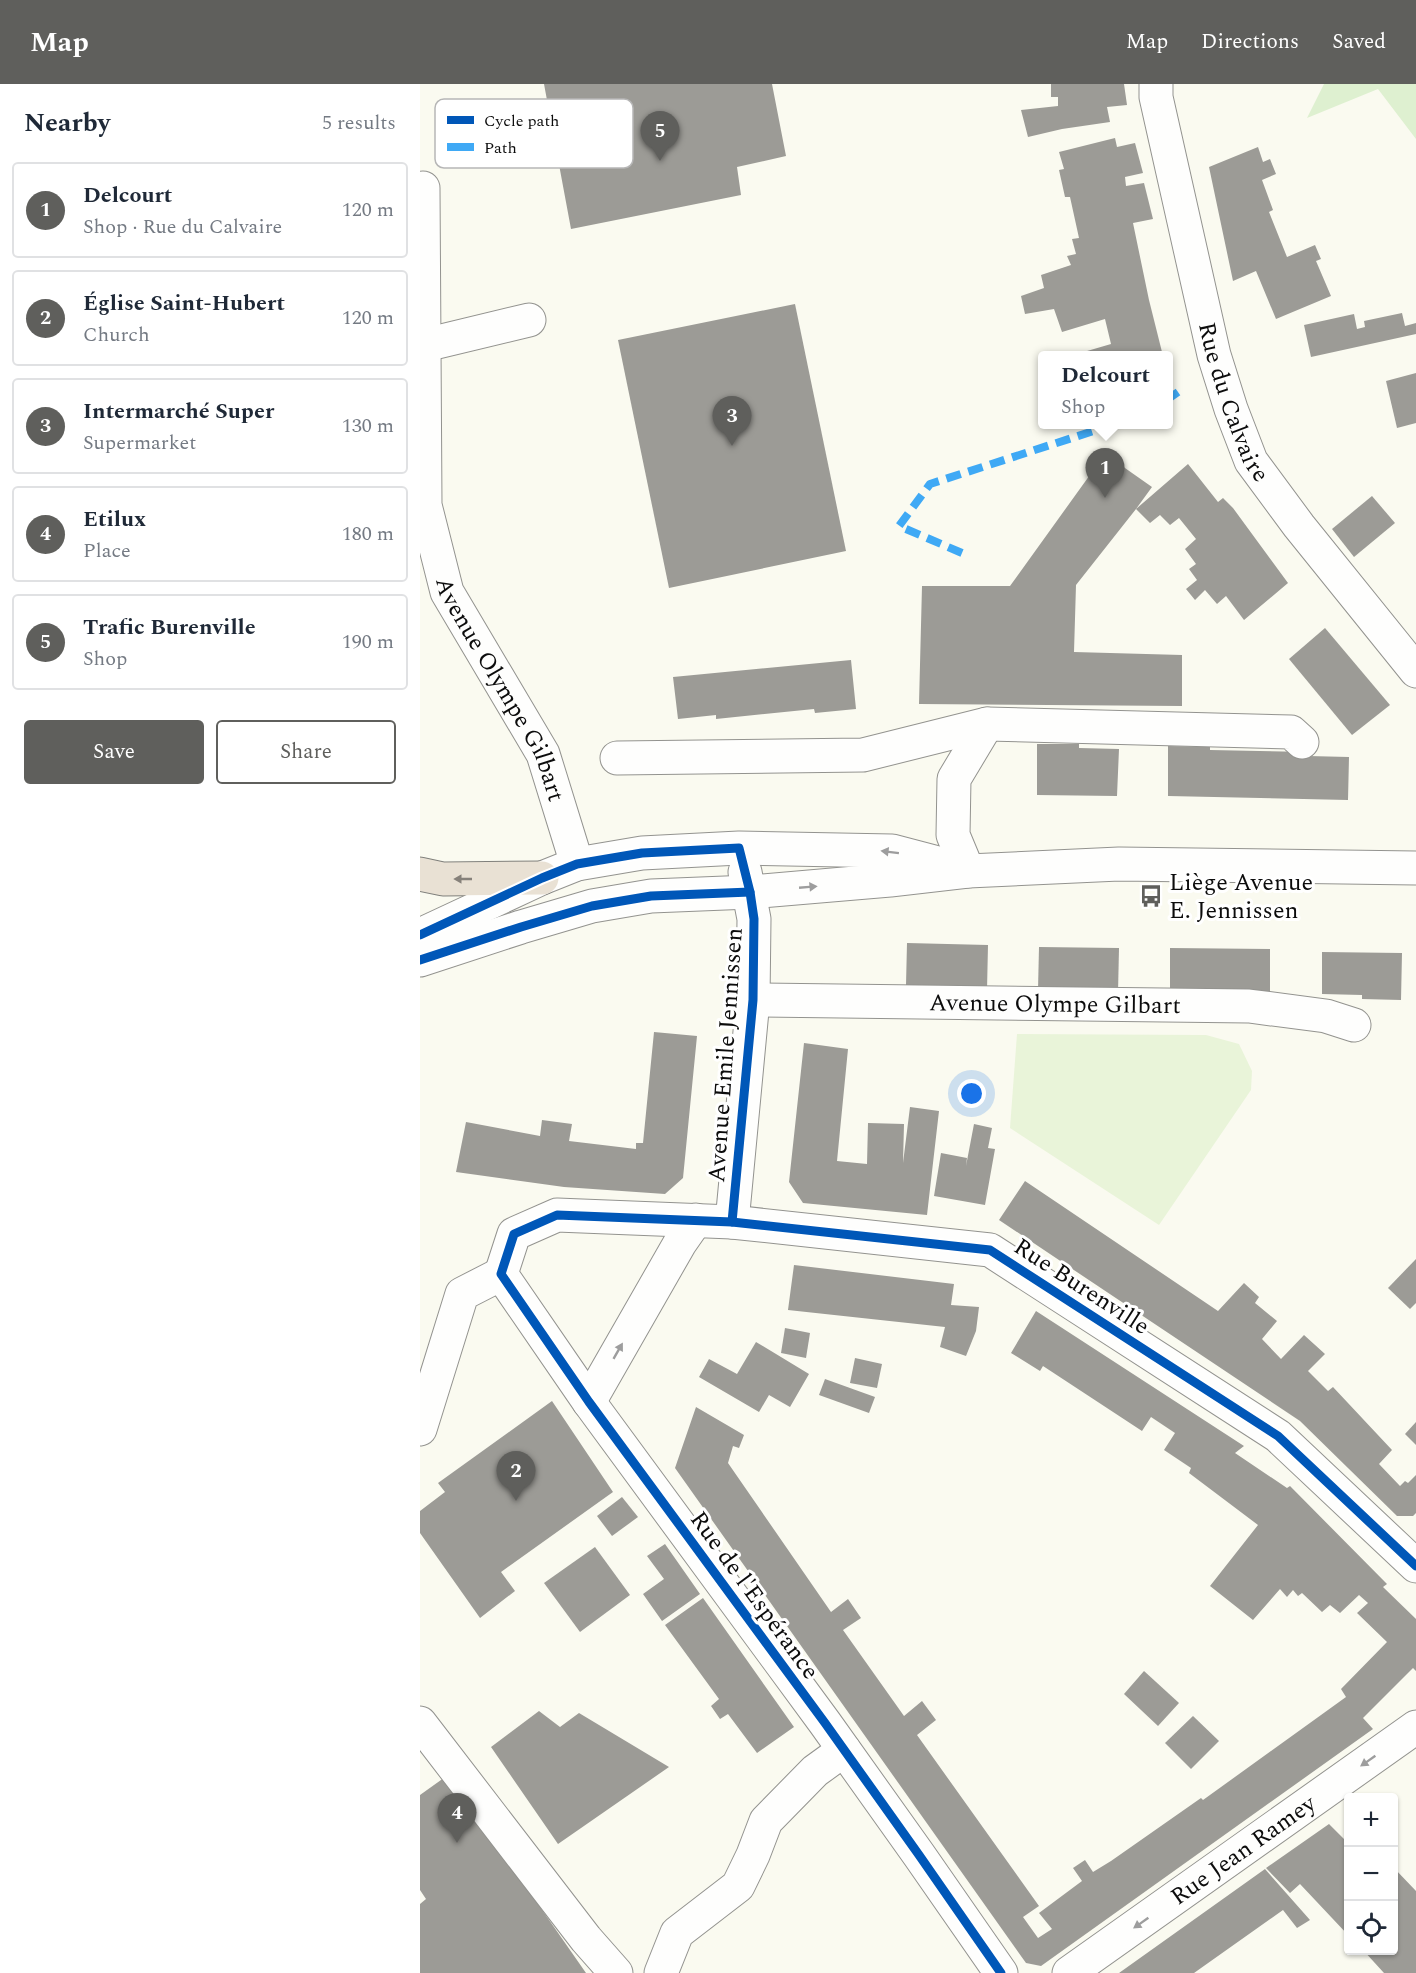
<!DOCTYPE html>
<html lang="en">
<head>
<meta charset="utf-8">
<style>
  body { margin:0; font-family:Spectral,serif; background:#f2f2f3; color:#1f2937 }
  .controls { position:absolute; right:18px; bottom:18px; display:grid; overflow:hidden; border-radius:6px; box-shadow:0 2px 4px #0004 }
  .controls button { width:54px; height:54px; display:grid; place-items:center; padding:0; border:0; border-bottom:2px solid #e0e1e3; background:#fff; color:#1f2937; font:30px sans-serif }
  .you { position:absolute; left:552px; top:1010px; width:21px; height:21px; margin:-15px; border:4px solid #fff; border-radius:50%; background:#1a73e8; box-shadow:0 0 0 9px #1a73e833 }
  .badge { display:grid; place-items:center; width:39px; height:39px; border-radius:50%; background:#5f5f5c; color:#fff; font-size:20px; font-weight:700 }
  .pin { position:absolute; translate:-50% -50px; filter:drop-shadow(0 2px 3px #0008) }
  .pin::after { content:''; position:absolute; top:32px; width:21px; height:18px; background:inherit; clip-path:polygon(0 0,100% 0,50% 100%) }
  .popup { position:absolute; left:618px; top:267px; width:135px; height:78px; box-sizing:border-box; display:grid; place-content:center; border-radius:6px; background:#fff; filter:drop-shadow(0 2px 4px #0005); font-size:20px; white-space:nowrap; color:#747a83 }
  .popup b { font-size:22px; color:#1f2937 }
  .popup::after { content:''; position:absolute; left:50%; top:100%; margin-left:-12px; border:12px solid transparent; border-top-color:#fff }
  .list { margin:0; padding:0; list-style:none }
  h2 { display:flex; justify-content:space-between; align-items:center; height:78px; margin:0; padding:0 24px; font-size:26px }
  h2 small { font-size:20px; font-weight:400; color:#747a83 }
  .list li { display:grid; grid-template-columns:39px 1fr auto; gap:18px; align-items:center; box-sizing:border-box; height:96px; margin:0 12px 12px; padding:0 12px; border:2px solid #e0e1e3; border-radius:6px }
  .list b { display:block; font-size:22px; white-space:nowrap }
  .list p { margin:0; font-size:20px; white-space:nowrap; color:#747a83 }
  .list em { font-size:20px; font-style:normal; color:#747a83 }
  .actions { display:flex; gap:12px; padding:18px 24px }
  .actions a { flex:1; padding:14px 0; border:2px solid #5f5f5c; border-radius:6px; text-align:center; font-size:21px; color:#5f5f5c }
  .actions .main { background:#5f5f5c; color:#fff }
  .icon { flex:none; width:33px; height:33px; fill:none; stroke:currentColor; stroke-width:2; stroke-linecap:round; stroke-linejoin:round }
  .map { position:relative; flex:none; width:996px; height:1889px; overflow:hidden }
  header { display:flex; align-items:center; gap:36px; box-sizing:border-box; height:84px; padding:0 30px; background:#5f5f5c; color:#fff }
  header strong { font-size:28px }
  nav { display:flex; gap:33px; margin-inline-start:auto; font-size:21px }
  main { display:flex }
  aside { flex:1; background:#fff }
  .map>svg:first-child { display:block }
</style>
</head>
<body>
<header>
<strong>Map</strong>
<nav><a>Map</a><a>Directions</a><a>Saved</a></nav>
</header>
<main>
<aside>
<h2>Nearby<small>5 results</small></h2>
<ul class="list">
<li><span class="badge">1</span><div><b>Delcourt</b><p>Shop · Rue du Calvaire</p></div><em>120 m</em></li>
<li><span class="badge">2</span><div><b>Église Saint-Hubert</b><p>Church</p></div><em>120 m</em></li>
<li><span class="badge">3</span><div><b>Intermarché Super</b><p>Supermarket</p></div><em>130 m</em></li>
<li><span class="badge">4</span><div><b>Etilux</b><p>Place</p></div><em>180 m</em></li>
<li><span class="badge">5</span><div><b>Trafic Burenville</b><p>Shop</p></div><em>190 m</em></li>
</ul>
<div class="actions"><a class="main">Save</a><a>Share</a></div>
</aside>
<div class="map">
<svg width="996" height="1889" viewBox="0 0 996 1889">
  <rect width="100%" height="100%" fill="#fafaf0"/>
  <path fill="#def0d0" d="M904 0H996V55L958 5 887 34Z"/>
  <path fill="#e9f4d9" d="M597 950 786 951 819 960 832 987 831 1006 739 1141 590 1044Z"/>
  <g fill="#9c9b96">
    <path d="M124 0H352L366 72 317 83 321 111 151 145Z"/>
    <path d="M631 0H704L707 21 687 23 690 38 642 45 608 53 601 26 638 22V13H631Z"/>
    <path d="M695 54 697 63 715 59 723 89 705 93 706 102 724 99 733 135 713 139 729 216 743 272H650L691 260 685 235 642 248 634 225 605 230 601 212 624 204 621 191 651 181 647 172 656 170 652 155 659 154 650 113H645L639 86 644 85 639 68Z"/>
    <path d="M838 63 843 78 850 75 856 90 842 96 853 126 849 128 867 173 895 161 901 175 896 177 911 212 856 235 836 187 813 197 789 83Z"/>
    <path d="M375 220 426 467 249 504 198 256Z"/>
    <path d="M982 229 985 242 996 239V250L891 273 884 241 934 230 937 245 945 243 944 237Z"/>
    <path d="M996 289V339L977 344 966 297Z"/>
    <path d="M685 370 732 403 716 425 768 380 798 418 803 414 813 424 868 499 824 536 806 512 797 520 785 506 775 516 766 505 777 496 769 485 776 480 765 465 776 455 759 434 750 441 740 431 730 439 716 425 656 501 654 568 762 571V622L499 620 502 502H590Z"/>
    <path d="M952 412 975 439 934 473 912 445Z"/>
    <path d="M905 544 970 621 932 651 869 575Z"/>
    <path d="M431 576 436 625 395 629 394 625 296 635V631L258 635 253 593Z"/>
    <path d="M617 660H659V664L699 665 697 712 617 711Z"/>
    <path d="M748 662 790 663V666L888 668V672L929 673 928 716 748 712Z"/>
    <path d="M487 859 568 861 567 906 529 902 486 901Z"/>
    <path d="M619 863 699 864 698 909 618 906Z"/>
    <path d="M750 864 850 865V912L750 911Z"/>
    <path d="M902 868 982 869 981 916 942 915V911L902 910Z"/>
    <path d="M234 948 277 952 263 1094 245 1110 144 1103 36 1088 46 1038 120 1052 122 1036 152 1040 149 1057 216 1065V1059H223Z"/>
    <path d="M384 959 428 965 417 1077 447 1080 448 1039 484 1040 483 1079 490 1023 519 1027 507 1131 383 1119 369 1098Z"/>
    <path d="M554 1040 572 1044 568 1064 575 1065 565 1121 514 1112 521 1069 547 1074 546 1082Z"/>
    <path d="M605 1097 798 1227 824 1199 839 1213 835 1219 857 1237 842 1255 861 1275 884 1251 905 1270 888 1287 908 1307 913 1303 972 1366 959 1380 980 1402 985 1397 988 1399 996 1391V1429L993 1432H977L880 1337 579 1136Z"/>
    <path d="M996 1175V1219L990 1225 968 1204Z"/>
    <path d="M374 1181 534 1200 531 1221 559 1223 556 1247 546 1272 520 1263 525 1243 368 1226Z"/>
    <path d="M616 1227 824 1362 815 1369 867 1404 870 1402 967 1500 963 1503 996 1535V1587L993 1584 943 1634 953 1645 621 1882 606 1879 255 1384 276 1323 324 1351 319 1364 313 1362 308 1379 411 1528 428 1515 441 1534 423 1546 484 1632 502 1617 516 1636 497 1651 619 1822 603 1833 618 1854 632 1845 619 1829 662 1797 653 1784 665 1776 673 1788 691 1777 781 1714 783 1716 926 1613 921 1605 967 1558 937 1529 948 1519 939 1511 920 1529 910 1521 902 1528 882 1509 878 1512 873 1506 867 1513 860 1505 833 1536 790 1502 838 1441 769 1389 771 1384 744 1366 755 1349 731 1333 722 1347 623 1282 620 1287 591 1269Z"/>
    <path d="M365 1244 390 1249 386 1274 361 1269Z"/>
    <path d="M336 1258 389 1290 370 1323 349 1311 339 1328 279 1293 289 1275 317 1290Z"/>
    <path d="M435 1274 462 1280 457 1304 430 1299Z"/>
    <path d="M405 1295 455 1313 449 1329 399 1311Z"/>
    <path d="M132 1317 193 1408 81 1488 95 1507 60 1534 0 1449V1427L25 1408 18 1399Z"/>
    <path d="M996 1338V1361L985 1350Z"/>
    <path d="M202 1413 218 1433 192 1452 177 1432Z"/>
    <path d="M245 1460 280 1510 242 1537 223 1510 244 1495 227 1472Z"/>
    <path d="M175 1463 210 1511 160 1548 124 1499Z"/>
    <path d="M283 1514 374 1643 337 1669 308 1630 300 1635 291 1622 299 1615 245 1541Z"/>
    <path d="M724 1587 759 1619 738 1642 704 1610Z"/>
    <path d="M119 1627 140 1643 159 1629 249 1683 138 1760 71 1663Z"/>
    <path d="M773 1632 799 1657 771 1685 745 1659Z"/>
    <path d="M28 1691 166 1889H0V1820L6 1815 0 1806V1711Z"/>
    <path d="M909 1740 924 1755 928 1752V1851L880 1800 870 1809 846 1784Z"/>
    <path d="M974 1784 996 1807V1889H964L943 1866H974Z"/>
    <path d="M845 1785 890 1836 877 1844 863 1826 774 1889H699Z"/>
  </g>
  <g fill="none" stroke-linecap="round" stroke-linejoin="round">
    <g stroke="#93938f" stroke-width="35">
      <g id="minor">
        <path id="s1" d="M736 0V13L794 271 811 325 831 377 879 442 996 587"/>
        <path id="s2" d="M3 104 5 421 27 508 123 670 157 780"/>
        <path d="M5 261 109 236"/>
        <path d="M197 674 443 671 567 640 871 648 882 658"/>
        <path d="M548 787 533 751 534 695 567 640"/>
        <path d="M0 851 122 794 157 780 222 769 319 764 472 767 529 782"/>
        <path d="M0 876 101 843 172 822 231 812 330 808 470 796 548 787 699 780 996 784"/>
        <path id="s3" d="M333 916 829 922 906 932 934 941"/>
        <path d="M312 1138 333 916 334 835 325 788"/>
        <path d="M169 1318 260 1159 276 1136"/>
        <path d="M0 1345 42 1210 81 1190"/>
        <path d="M0 1639 166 1855 196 1889"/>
        <path d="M241 1889 257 1849 318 1802 333 1771 346 1737 395 1687 424 1666"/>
        <path d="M581 1889 499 1771 405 1639 169 1318 81 1190 94 1150 137 1131 312 1138 570 1166 858 1352 996 1482"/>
        <path id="s4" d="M649 1889 996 1643"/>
      </g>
    </g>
    <g stroke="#80807c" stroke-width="35">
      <path id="highway" d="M0 790 23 795 122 794"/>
    </g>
    <use href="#minor" stroke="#fefefd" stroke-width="33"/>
    <use href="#highway" stroke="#e9e1d4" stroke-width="33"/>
    <g stroke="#3fa9f5" stroke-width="8" stroke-dasharray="15 8" stroke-linecap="butt">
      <path d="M748 315 758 308"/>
      <path d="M542 469 479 442 510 400 695 340"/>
    </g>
    <g stroke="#fff" stroke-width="13">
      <g id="cycleway">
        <path d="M0 851 122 794 157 780 222 769 319 764 330 808 334 835 333 916 312 1138"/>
        <path d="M0 876 101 843 172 822 231 812 330 808"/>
        <path d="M581 1889 499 1771 405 1639 169 1318 81 1190 94 1150 137 1131 312 1138 570 1166 858 1352 996 1482"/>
      </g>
    </g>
    <use href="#cycleway" stroke="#0057b8" stroke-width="9"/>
  </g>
  <defs><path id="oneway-solid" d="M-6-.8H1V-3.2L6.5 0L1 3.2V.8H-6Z" transform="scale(1.5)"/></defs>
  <g fill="#9d9d9d">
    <use href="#oneway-solid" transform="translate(470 768) rotate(-173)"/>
    <use href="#oneway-solid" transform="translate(388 803) rotate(-5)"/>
    <use href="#oneway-solid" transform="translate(198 1267) rotate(-60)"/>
    <use href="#oneway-solid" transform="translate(948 1677) rotate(145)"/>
    <use href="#oneway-solid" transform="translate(721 1839) rotate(145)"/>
  </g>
  <use fill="#86817a" href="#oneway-solid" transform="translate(43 795) rotate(180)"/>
  <defs>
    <g id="bus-bare" transform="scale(1.8)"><path d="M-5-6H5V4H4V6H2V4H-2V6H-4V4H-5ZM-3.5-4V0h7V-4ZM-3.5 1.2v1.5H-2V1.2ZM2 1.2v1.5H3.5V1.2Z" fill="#5f5f5c" stroke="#fff" stroke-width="2.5" paint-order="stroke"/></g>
  </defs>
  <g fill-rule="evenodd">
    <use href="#bus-bare" x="731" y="812"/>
  </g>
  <g text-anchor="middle" stroke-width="6" stroke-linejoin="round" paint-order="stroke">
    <g font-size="24" fill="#0c0c0c" stroke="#fff">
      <text dy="8" stroke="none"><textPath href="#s1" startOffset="328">Rue du Calvaire</textPath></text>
      <text dy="8" stroke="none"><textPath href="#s2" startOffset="518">Avenue Olympe Gilbart</textPath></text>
      <text dy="8" stroke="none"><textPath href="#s3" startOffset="302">Avenue Olympe Gilbart</textPath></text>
      <text transform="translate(305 971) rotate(-86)" y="8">Avenue Emile Jennissen</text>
      <text transform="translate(662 1202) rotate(33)" y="8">Rue Burenville</text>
      <text transform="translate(335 1511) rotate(54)" y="8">Rue de l'Espérance</text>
      <text dy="8" stroke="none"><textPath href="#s4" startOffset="213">Rue Jean Ramey</textPath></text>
    </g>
    <g font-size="24" fill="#0c0c0c" stroke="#fff" text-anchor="start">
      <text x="749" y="806">Liège Avenue<tspan x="749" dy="28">E. Jennissen</tspan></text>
    </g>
  </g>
  <rect x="15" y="15" width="198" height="69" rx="9" fill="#fff" stroke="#b6b6b6" stroke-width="1.5"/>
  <rect x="27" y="32" width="27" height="8" fill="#0057b8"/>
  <rect x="27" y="59" width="27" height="8" fill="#3fa9f5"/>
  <g font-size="16" fill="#0c0c0c">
    <text x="64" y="42">Cycle path</text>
    <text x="64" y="69">Path</text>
  </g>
</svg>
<div class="controls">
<button>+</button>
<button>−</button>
<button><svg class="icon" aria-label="locate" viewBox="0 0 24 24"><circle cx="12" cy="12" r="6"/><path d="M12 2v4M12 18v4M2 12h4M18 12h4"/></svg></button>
</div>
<div class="you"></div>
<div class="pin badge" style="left:685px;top:414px">1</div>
<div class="popup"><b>Delcourt</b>Shop</div>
<div class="pin badge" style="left:96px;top:1417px">2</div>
<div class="pin badge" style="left:312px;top:362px">3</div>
<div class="pin badge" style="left:37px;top:1759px">4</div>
<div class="pin badge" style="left:240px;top:77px">5</div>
</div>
</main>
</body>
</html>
